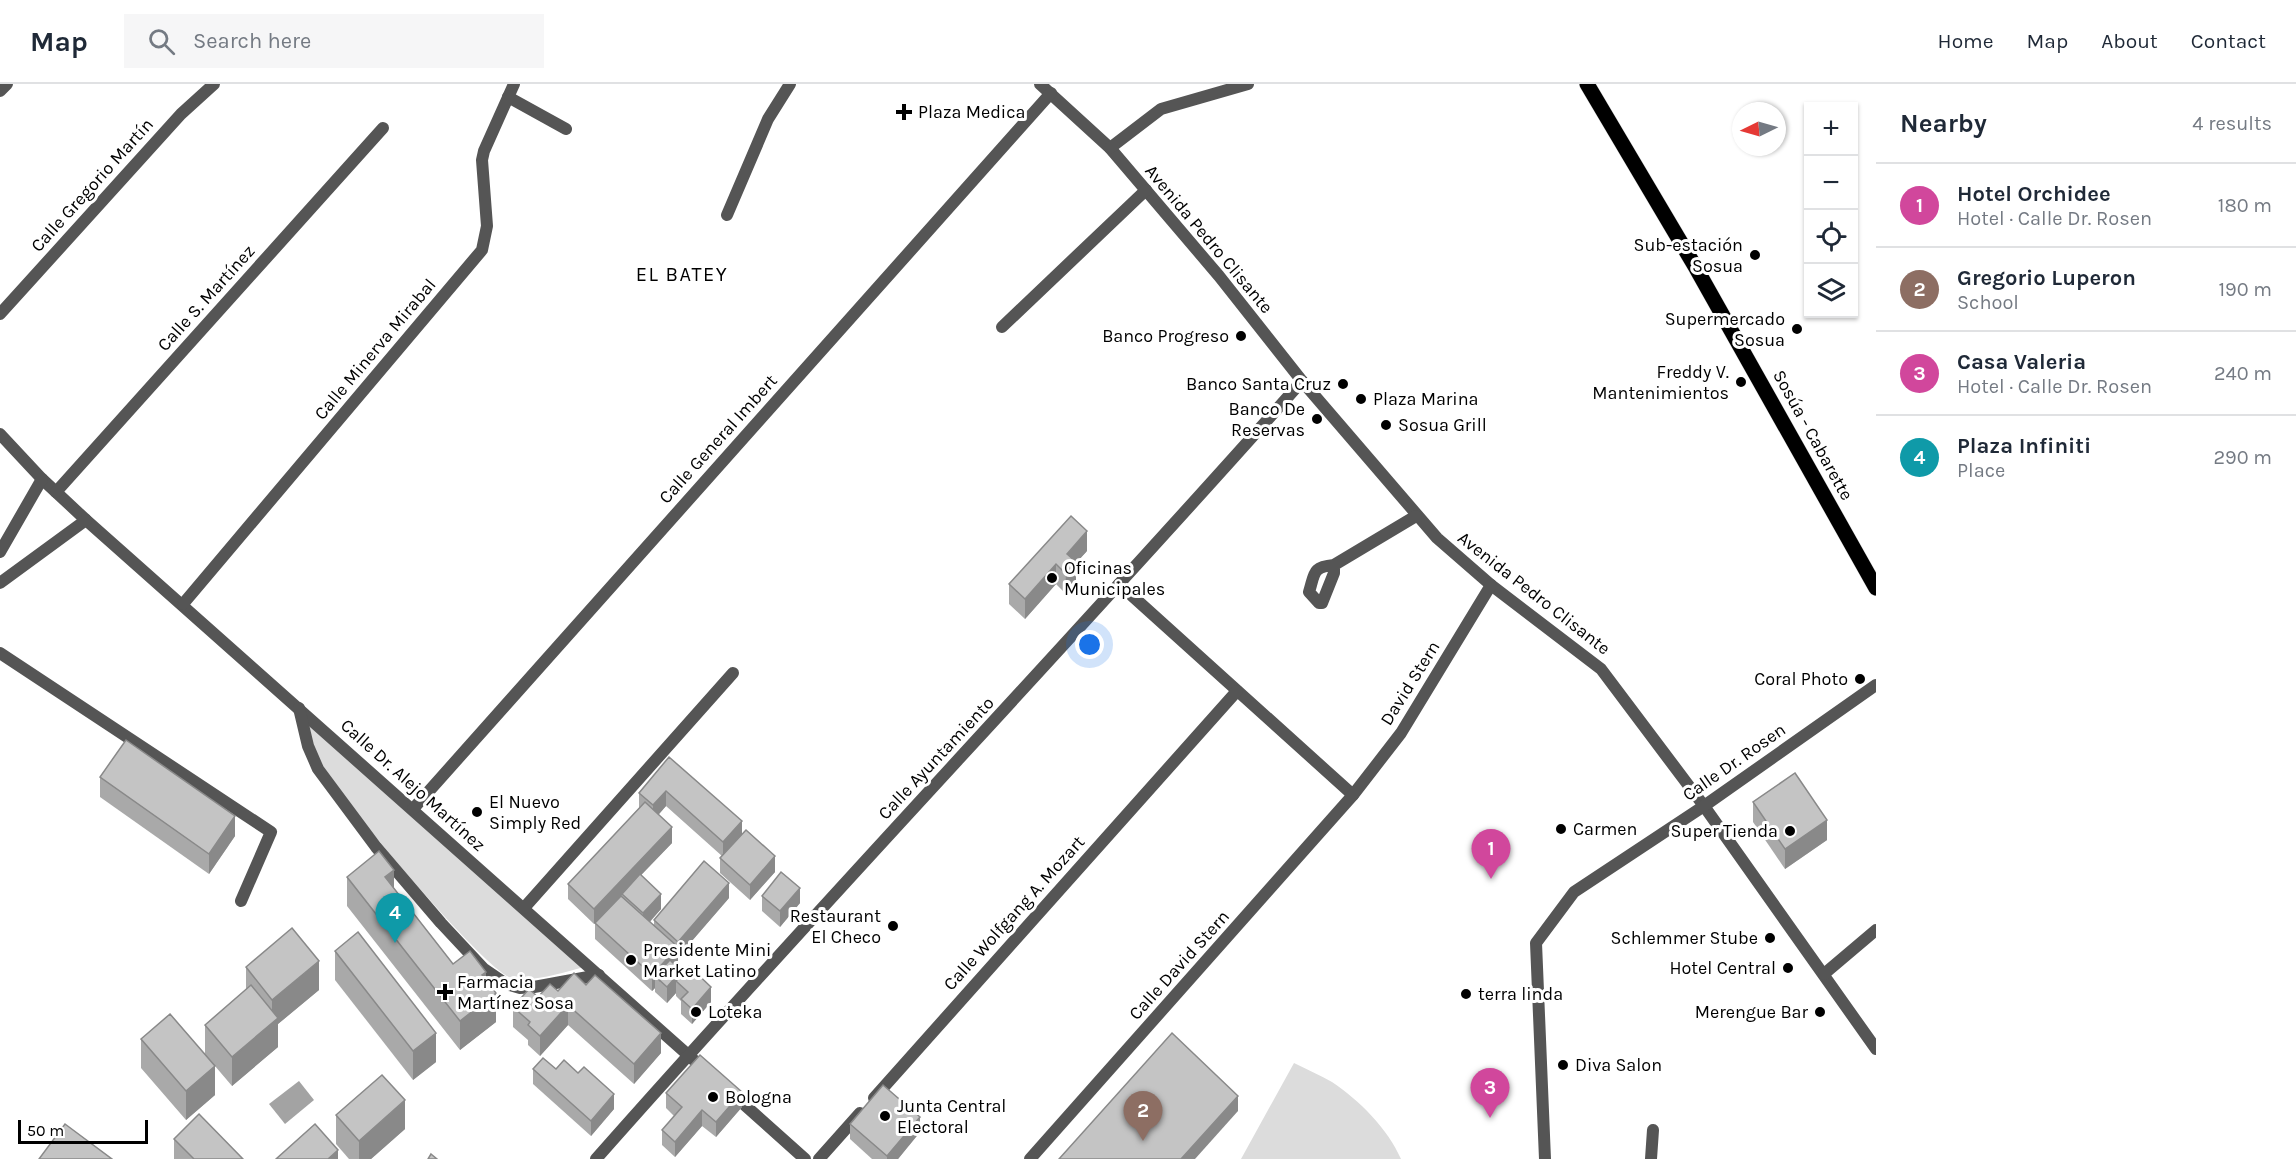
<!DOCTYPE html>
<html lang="en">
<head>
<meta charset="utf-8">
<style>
  body { margin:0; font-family:Karla,sans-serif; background:#f6f6f7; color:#1f2937 }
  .controls { position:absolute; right:18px; top:18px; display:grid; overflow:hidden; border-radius:0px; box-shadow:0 2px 4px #0004 }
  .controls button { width:54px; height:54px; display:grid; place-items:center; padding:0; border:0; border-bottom:2px solid #e0e1e3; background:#fff; color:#1f2937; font:30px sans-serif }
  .compass { position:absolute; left:1732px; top:18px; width:54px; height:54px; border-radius:50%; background:#fff; box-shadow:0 2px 4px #0004; rotate:265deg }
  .scale { position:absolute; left:18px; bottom:15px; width:130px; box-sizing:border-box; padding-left:6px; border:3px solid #000; border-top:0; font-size:16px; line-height:21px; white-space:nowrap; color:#000; -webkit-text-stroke:4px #fff; paint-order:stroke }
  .you { position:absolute; left:1090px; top:561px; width:21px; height:21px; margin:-15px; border:4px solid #fff; border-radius:50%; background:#1a73e8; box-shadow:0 0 0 9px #1a73e833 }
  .badge { display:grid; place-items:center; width:39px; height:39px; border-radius:50%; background:#7c3aed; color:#fff; font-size:20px; font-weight:700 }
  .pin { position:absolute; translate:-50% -50px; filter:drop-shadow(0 2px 3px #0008) }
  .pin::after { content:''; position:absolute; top:32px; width:21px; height:18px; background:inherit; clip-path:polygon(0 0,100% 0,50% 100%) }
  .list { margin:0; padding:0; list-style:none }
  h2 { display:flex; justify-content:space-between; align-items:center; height:78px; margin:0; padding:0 24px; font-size:26px }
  h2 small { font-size:20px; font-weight:400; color:#747a83 }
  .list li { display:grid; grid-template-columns:39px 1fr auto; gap:18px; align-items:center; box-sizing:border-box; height:84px; padding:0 24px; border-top:2px solid #e0e1e3 }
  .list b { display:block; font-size:22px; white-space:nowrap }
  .list p { margin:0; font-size:20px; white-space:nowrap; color:#747a83 }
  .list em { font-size:20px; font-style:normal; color:#747a83 }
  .icon { flex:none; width:33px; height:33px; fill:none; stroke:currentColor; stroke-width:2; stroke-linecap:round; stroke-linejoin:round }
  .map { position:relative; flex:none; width:1876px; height:1075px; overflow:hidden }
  header { display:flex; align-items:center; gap:36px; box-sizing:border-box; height:84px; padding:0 30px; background:#fff; border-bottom:2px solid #e0e1e3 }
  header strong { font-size:28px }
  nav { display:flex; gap:33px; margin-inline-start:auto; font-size:21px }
  .search { width:420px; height:54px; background:#f6f6f7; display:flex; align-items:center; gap:15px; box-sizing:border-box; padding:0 21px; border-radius:0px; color:#747a83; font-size:22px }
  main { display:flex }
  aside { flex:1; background:#fff }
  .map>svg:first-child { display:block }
</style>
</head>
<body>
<header>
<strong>Map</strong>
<div class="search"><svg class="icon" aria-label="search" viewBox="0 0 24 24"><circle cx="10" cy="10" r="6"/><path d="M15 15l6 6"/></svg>Search here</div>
<nav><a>Home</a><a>Map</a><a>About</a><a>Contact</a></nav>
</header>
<main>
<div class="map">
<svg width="1876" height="1075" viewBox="0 0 1876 1075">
  <rect width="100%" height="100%" fill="#fff"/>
  <g fill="#dcdcdc">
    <path d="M308 635 584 883C561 889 536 898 512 894 487 890 344 717 323 687 314 674 310 655 305 640Z"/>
    <path d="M1294 979C1306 985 1320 991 1332 998 1359 1016 1388 1045 1401 1075H1241Z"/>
  </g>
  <path fill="#a3a3a3" d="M299 997 314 1016 285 1040 269 1020Z"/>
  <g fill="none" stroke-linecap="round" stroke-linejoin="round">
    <g stroke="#dbdbdb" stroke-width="16">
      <path id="primary" d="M1587 0 1696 184 1876 504"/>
    </g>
    <g stroke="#555" stroke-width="12">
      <path d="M1040 0 1110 64 1219 192 1302 297 1437 454 1491 501 1601 585 1704 722 1876 965"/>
      <path d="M0 7 7 0"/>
      <path d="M508 13 566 45"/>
      <path d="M1110 64 1161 25 1248 0"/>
      <path d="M727 131 768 35 790 0"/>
      <path d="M0 230 181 30 214 0"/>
      <path d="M1002 243 1146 106"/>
      <path d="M0 350 42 395 86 436 705 986"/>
      <path d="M56 408 383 44"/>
      <path d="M0 468 42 395"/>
      <path d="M1334 481C1312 483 1315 489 1309 508L1319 519H1322L1334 489V481L1416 432"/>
      <path d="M0 499 86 436"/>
      <path d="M1119 500 1353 711"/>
      <path d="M183 520 482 166 487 142 482 76 484 67 514 0"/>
      <path d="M0 569 271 748 241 817"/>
      <path d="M299 624 308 662 318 685 376 763 441 839 484 885 506 900 520 904 534 903 599 891"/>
      <path d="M413 725 1051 9"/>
      <path d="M524 824 733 589"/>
      <path d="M1824 890 1876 846"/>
      <path d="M729 1007 805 1075"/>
      <path d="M874 1014 1237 607"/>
      <path d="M596 1075C828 812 1070 559 1302 297"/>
      <path d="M819 1075 860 1029"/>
      <path d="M1030 1075 1353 711 1401 649 1491 501"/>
      <path d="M1545 1075 1536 859 1574 808 1704 722 1876 601"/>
      <path d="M1651 1075 1653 1046"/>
    </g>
    <use href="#primary" stroke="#000" stroke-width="15"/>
  </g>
  <g fill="#a9a9a9">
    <path d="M1087 467 1076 479V498L1065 509 1056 500 1025 535 1009 520V500Z"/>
    <path d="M669 673 742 750 775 788 750 816 720 789V774L722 772 666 722 658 731 672 759 641 791 661 825 650 838 654 841V836L729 814 678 873V872V878L675 881 681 891 711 918 692 940 681 930V917L676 912V909L667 919 655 908V904L652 907 595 855V839L601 833 594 840 568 815V800L639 724V709Z"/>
    <path d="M100 693 235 752 209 790 100 713Z"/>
    <path d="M1753 718 1827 756 1785 785 1753 738Z"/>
    <path d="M347 793 394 804 453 880 486 897 496 938 460 966 347 822Z"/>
    <path d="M762 812 800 819 780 843 762 827Z"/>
    <path d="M335 867 436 978 413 996 335 896Z"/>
    <path d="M246 883 319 906 278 940V963L232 1002 215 982V1011L186 1036 141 984V955L205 969V941L246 906Z"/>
    <path d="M558 907 661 969 634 1000 568 941 540 972 528 961V956L513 943V923Z"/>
    <path d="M533 985H556L578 989 614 1025 591 1052 533 1000Z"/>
    <path d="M666 1009 742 1023 716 1053 702 1042 675 1073 662 1061V1046L674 1032 666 1024Z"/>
    <path d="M336 1031 405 1045 371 1075H349L336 1060Z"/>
    <path d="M850 1040 920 1048 898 1075H872L850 1055Z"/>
    <path d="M174 1055 243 1075H174Z"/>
  </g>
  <g fill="#898989">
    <path d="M1087 447V467L1076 479V498L1065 509 1067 470Z"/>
    <path d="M1056 480V500L1025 535V515Z"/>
    <path d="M666 707V722L653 737V721Z"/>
    <path d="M235 732V752L209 790V770Z"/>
    <path d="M1827 736V756L1785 785V765Z"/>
    <path d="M742 737V752L723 773V758Z"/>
    <path d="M672 743V759L594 840V825Z"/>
    <path d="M775 772V788L750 816V801Z"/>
    <path d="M394 786V815L385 793Z"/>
    <path d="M729 799V814L678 873V858Z"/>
    <path d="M800 804V819L780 843V827Z"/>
    <path d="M661 810V825L643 845V829Z"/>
    <path d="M678 863V878L660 898 655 892V904L652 907V891Z"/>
    <path d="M319 877V906L278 940V963L232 1002V973L272 939V916Z"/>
    <path d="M681 887V902L676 897V909L667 919V903Z"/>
    <path d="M486 888V916L496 909V938L460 966V937L482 891Z"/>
    <path d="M711 903V918L692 940V925Z"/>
    <path d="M568 921V941L540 972V952Z"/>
    <path d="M436 949V978L413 996V967Z"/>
    <path d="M661 949V969L634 1000V980Z"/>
    <path d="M215 982V1011L186 1036V1007Z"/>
    <path d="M742 1008V1023L716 1053V1038Z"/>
    <path d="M614 1010V1025L591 1052V1037Z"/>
    <path d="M1238 1012V1027L1195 1075H1181Z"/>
    <path d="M405 1016V1045L371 1075H359V1057Z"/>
    <path d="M702 1026V1042L675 1073V1058Z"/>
    <path d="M920 1033V1048L898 1075H887V1072Z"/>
    <path d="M338 1066V1075H328Z"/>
  </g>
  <g fill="#c4c4c4" stroke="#898989" stroke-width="1.5">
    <path d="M1071 432 1087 447 1067 470 1076 478 1065 489 1056 480 1025 515 1009 500Z"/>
    <path d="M126 656 235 732 209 770 100 693Z"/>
    <path d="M669 673 742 737 723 758 666 707 653 721 639 709Z"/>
    <path d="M1795 689 1827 736 1785 765 1753 718Z"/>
    <path d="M645 718 672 743 594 825 568 800Z"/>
    <path d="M746 746 775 772 750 801 720 774Z"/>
    <path d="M379 767 394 786 385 793 453 880 470 867 486 888 482 891 496 909 460 937 347 793Z"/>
    <path d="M704 777 729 799 678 858 654 836Z"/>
    <path d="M781 788 800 804 780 827 762 812Z"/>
    <path d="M640 790 661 810 643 829 622 810Z"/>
    <path d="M621 812 678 863 652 891 595 839Z"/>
    <path d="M292 844 319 877 272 916 246 883Z"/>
    <path d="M358 848 436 949 413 967 335 867Z"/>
    <path d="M670 876 681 887 667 903 655 892Z"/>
    <path d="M689 882 711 903 692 925 681 915 688 908 676 897Z"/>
    <path d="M574 889 586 901 595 891 661 949 634 980 568 921 540 952 528 941 530 938 513 923 529 905 538 913 550 900 558 907Z"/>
    <path d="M251 901 278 934 232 973 205 941Z"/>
    <path d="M170 930 215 982 186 1007 141 955Z"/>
    <path d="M1172 949 1238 1012 1181 1075H1059Z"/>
    <path d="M700 971 742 1008 716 1038 702 1026 675 1058 662 1046 682 1023 666 1009Z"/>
    <path d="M543 974 556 985 564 976 578 989 584 983 614 1010 591 1037 533 985Z"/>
    <path d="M382 991 405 1016 359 1057 336 1031Z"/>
    <path d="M883 1001 920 1033 887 1072 850 1040Z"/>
    <path d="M199 1030 243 1075H194L174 1055Z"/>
    <path d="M65 1040 112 1075H39Z"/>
    <path d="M315 1040 338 1066 328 1075H276Z"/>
    <path d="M431 1070 437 1075H428Z"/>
  </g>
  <g fill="#000" stroke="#fff" stroke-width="2">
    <path d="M901 19h6v6h6v6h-6v6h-6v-6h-6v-6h6z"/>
    <circle cx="1755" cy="171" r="6"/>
    <circle cx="1797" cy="245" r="6"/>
    <circle cx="1241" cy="252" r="6"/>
    <circle cx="1741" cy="298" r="6"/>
    <circle cx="1343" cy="300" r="6"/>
    <circle cx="1361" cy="315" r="6"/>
    <circle cx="1317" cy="335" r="6"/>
    <circle cx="1386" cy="341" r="6"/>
    <circle cx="1052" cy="494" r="6"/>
    <circle cx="1860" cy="595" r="6"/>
    <circle cx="477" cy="728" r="6"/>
    <circle cx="1561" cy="745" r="6"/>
    <circle cx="1790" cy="747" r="6"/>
    <circle cx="893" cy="842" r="6"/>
    <circle cx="1770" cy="854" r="6"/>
    <circle cx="631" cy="876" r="6"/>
    <circle cx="1788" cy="884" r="6"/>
    <path d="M442 899h6v6h6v6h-6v6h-6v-6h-6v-6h6z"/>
    <circle cx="1466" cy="910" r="6"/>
    <circle cx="696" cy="928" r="6"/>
    <circle cx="1820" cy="928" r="6"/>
    <circle cx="1563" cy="981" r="6"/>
    <circle cx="713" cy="1013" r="6"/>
    <circle cx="885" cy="1032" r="6"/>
  </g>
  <g text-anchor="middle" stroke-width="6" stroke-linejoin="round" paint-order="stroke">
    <g font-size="18" fill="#000" stroke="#fff" text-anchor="start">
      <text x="918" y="34">Plaza Medica</text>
      <text x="1743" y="167" text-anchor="end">Sub-estación<tspan x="1743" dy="21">Sosua</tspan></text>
      <text x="1785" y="241" text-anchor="end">Supermercado<tspan x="1785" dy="21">Sosua</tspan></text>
      <text x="1229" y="258" text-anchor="end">Banco Progreso</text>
      <text x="1729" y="294" text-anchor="end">Freddy V.<tspan x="1729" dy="21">Mantenimientos</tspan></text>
      <text x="1331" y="306" text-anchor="end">Banco Santa Cruz</text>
      <text x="1373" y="321">Plaza Marina</text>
      <text x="1305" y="331" text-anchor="end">Banco De<tspan x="1305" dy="21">Reservas</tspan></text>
      <text x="1398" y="347">Sosua Grill</text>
      <text x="1064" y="490">Oficinas<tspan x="1064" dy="21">Municipales</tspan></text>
      <text x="1848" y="601" text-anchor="end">Coral Photo</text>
      <text x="489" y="724">El Nuevo<tspan x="489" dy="21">Simply Red</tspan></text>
      <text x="1573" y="751">Carmen</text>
      <text x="1778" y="753" text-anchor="end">Super Tienda</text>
      <text x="881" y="838" text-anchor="end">Restaurant<tspan x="881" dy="21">El Checo</tspan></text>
      <text x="1758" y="860" text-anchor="end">Schlemmer Stube</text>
      <text x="643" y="872">Presidente Mini<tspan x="643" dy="21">Market Latino</tspan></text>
      <text x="1776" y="890" text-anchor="end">Hotel Central</text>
      <text x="457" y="904">Farmacia<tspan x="457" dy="21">Martínez Sosa</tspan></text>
      <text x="1478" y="916">terra linda</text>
      <text x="708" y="934">Loteka</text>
      <text x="1808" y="934" text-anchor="end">Merengue Bar</text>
      <text x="1575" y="987">Diva Salon</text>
      <text x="725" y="1019">Bologna</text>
      <text x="897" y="1028">Junta Central<tspan x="897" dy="21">Electoral</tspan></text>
    </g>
    <g font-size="18" fill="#000" stroke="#fff">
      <text transform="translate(92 101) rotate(-48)" y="6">Calle Gregorio Martín</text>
      <text transform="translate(1209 155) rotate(50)" y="6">Avenida Pedro Clisante</text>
      <text transform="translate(206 214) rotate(-48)" y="6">Calle S. Martínez</text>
      <text transform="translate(375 265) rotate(-50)" y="6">Calle Minerva Mirabal</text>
      <text transform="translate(1813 351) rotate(61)" y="6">Sosúa - Cabarette</text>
      <text transform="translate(718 355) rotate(-48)" y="6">Calle General Imbert</text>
      <text transform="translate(1534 509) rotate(38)" y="6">Avenida Pedro Clisante</text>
      <text transform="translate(1410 599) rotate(-58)" y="6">David Stern</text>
      <text transform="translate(936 674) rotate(-47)" y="6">Calle Ayuntamiento</text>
      <text transform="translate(1734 678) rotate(-35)" y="6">Calle Dr. Rosen</text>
      <text transform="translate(413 701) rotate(42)" y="6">Calle Dr. Alejo Martínez</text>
      <text transform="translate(1014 829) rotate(-48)" y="6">Calle Wolfgang A. Mozart</text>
      <text transform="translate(1179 881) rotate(-48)" y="6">Calle David Stern</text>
    </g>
    <g font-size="20" letter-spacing="1.5" fill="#000" stroke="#fff">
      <text x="682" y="197">EL BATEY</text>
    </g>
  </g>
</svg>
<div class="controls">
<button>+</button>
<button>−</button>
<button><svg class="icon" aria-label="locate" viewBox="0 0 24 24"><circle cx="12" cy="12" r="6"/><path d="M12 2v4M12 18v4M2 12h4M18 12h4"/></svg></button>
<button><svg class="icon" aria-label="layers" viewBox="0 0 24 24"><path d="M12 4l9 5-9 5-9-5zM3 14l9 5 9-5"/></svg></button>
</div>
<svg class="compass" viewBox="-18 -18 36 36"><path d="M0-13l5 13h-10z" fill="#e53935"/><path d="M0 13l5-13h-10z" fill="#747a83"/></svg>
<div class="scale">50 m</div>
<div class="you"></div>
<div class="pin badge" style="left:1491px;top:795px;background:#d1479c">1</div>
<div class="pin badge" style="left:1143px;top:1057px;background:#8d6e63">2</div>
<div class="pin badge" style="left:1490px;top:1034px;background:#d1479c">3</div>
<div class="pin badge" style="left:395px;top:859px;background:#0f9aa8">4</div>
</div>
<aside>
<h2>Nearby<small>4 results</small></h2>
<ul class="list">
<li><span class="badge" style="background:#d1479c">1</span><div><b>Hotel Orchidee</b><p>Hotel · Calle Dr. Rosen</p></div><em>180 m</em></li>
<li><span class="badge" style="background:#8d6e63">2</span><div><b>Gregorio Luperon</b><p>School</p></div><em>190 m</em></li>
<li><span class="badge" style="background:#d1479c">3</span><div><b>Casa Valeria</b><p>Hotel · Calle Dr. Rosen</p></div><em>240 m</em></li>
<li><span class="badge" style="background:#0f9aa8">4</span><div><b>Plaza Infiniti</b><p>Place</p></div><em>290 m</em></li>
</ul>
</aside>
</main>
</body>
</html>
